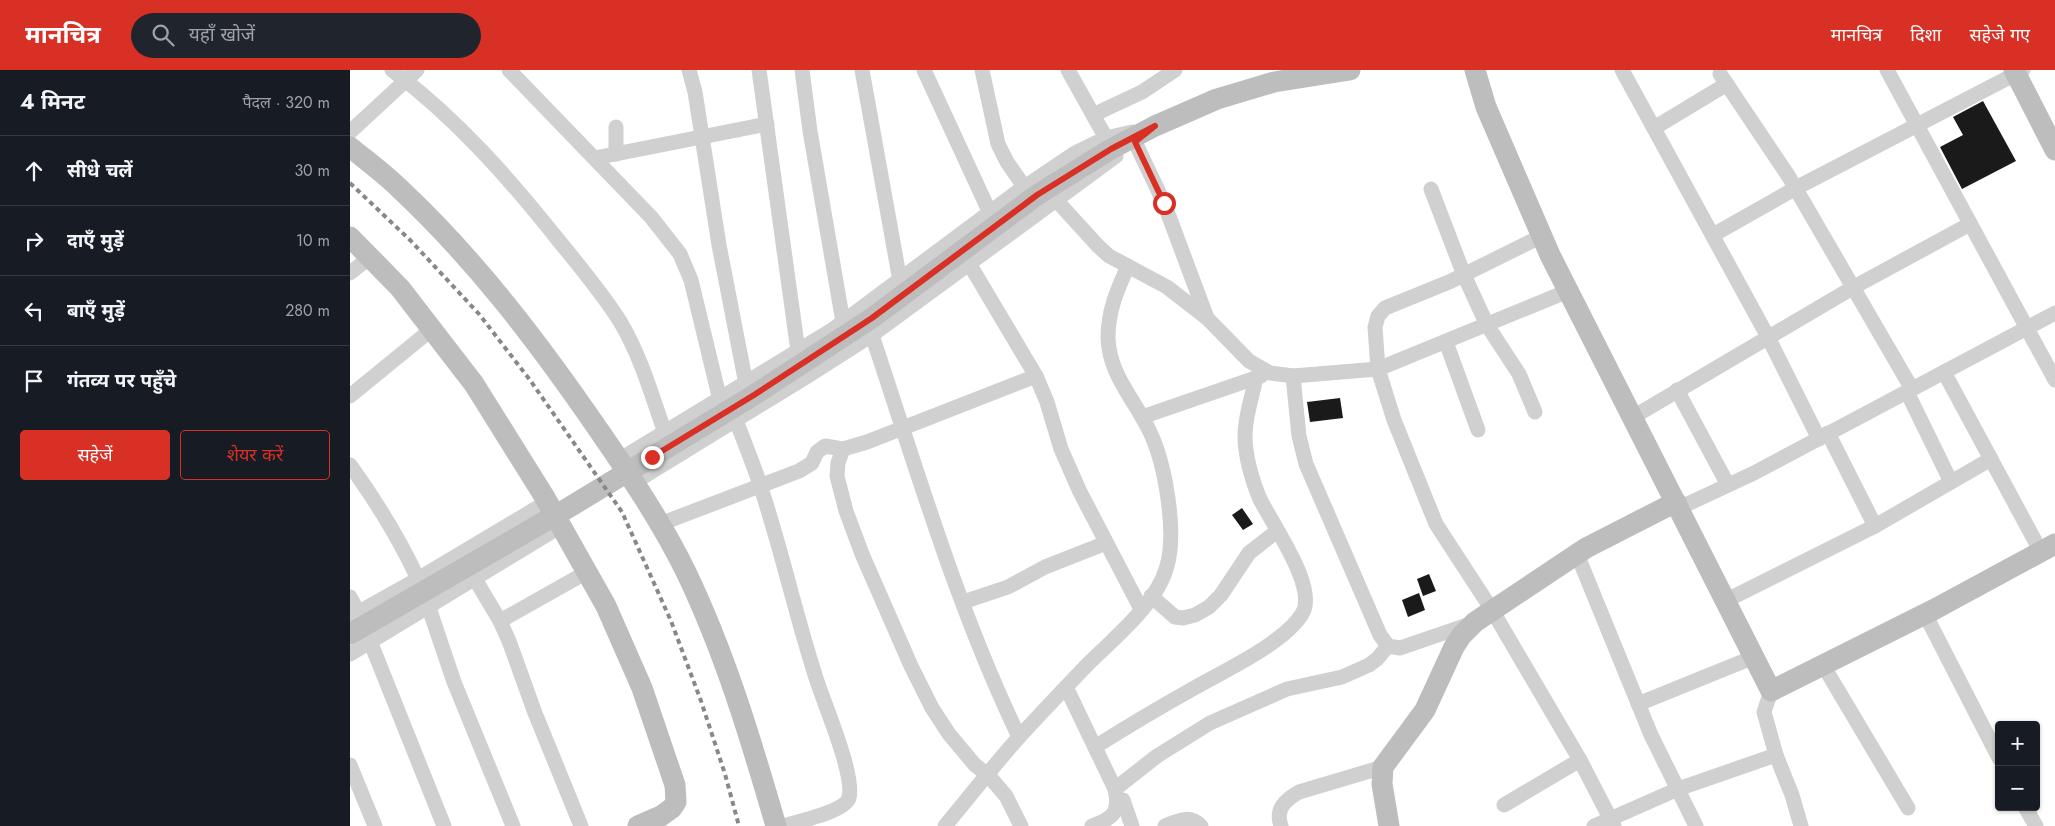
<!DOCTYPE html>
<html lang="hi">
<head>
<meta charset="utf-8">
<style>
  body { margin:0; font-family:Jost,"Noto Sans Devanagari",sans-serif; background:#20242c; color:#f1f3f6 }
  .controls { position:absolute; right:15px; bottom:15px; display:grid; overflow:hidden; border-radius:5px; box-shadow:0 1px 4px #0004 }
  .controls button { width:45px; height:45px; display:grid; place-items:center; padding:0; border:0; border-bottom:1px solid #363941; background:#171b24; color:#f1f3f6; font:25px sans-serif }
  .stop { position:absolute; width:15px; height:15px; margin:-11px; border:4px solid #d93025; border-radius:50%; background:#fff }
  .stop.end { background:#d93025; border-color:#fff; box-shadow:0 1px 5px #0008 }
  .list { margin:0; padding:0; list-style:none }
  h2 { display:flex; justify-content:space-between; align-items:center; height:65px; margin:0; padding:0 20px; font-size:21px }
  h2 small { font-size:16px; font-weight:400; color:#9ea1a6 }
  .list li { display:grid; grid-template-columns:32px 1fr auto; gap:15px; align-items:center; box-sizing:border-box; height:70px; padding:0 20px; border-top:1px solid #363941 }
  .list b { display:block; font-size:19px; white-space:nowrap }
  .list em { font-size:16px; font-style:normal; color:#9ea1a6 }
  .actions { display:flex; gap:10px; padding:15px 20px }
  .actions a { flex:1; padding:11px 0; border:1px solid #d93025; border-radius:5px; text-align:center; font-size:18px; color:#d93025 }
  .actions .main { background:#d93025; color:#fff }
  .icon { flex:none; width:28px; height:28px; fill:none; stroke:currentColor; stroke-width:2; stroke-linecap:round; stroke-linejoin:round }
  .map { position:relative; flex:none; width:1705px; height:756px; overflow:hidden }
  header { display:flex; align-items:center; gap:30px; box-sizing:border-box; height:70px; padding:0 25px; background:#d93025; color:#fff }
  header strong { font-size:24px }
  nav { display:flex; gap:28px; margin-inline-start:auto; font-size:18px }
  .search { width:350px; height:45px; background:#20242c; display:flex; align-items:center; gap:12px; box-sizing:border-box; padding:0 18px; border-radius:28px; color:#9ea1a6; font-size:19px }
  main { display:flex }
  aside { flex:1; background:#171b24 }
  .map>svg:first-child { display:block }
</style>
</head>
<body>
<header>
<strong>मानचित्र</strong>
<div class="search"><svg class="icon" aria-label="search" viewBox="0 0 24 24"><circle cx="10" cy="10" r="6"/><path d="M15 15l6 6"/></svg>यहाँ खोजें</div>
<nav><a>मानचित्र</a><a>दिशा</a><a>सहेजे गए</a></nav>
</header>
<main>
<aside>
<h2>4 मिनट<small>पैदल · 320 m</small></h2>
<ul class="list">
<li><svg class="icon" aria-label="ahead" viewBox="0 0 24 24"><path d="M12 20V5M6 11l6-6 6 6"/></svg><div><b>सीधे चलें</b></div><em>30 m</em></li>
<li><svg class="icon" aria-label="right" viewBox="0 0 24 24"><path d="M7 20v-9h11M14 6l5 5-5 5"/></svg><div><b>दाएँ मुड़ें</b></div><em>10 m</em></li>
<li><svg class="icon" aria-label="left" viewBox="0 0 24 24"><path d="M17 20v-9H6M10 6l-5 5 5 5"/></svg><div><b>बाएँ मुड़ें</b></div><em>280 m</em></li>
<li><svg class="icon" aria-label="arrive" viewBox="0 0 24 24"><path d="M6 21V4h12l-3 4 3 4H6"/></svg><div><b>गंतव्य पर पहुँचे</b></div></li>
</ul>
<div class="actions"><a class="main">सहेजें</a><a>शेयर करें</a></div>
</aside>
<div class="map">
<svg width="1705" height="756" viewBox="0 0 1705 756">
  <rect width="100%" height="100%" fill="#fff"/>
  <g fill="#1a1a1a">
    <path d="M1633 31 1666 91 1612 119 1590 77 1613 65 1603 47Z"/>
    <path d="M990 328 993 348 960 352 957 332Z"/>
    <path d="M892 438 903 454 893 460 882 445Z"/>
    <path d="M1079 504 1086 521 1073 526 1067 509Z"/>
    <path d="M1069 523 1075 540 1058 547 1052 530Z"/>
  </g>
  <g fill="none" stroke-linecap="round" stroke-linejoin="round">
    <g stroke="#d0d0d0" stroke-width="15">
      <path d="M42 0C107 49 159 108 209 171 231 198 253 224 271 253 291 287 302 326 315 363"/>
      <path d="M159 0 301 147 330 184 341 210 370 330"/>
      <path d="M339 0 345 22 369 175 396 314"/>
      <path d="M409 0 448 281"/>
      <path d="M452 0 460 61 493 252"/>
      <path d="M512 0 550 211"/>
      <path d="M574 0 640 143"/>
      <path d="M632 0 648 74 657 92 675 118"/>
      <path d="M718 0 756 68"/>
      <path d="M1272 0 1418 267 1469 369"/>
      <path d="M1537 0 1705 310"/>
      <path d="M1370 4 1439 107 1562 319"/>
      <path d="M743 45 792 22 825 0"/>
      <path d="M266 57V84"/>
      <path d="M1304 58 1377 14"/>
      <path d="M0 62 67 0"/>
      <path d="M785 72 814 133 857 248"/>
      <path d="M245 88 417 54"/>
      <path d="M1081 119 1114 205 1137 255 1169 304 1185 342"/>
      <path d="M707 131 748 176 759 186 817 217 857 248 899 291 920 303 943 306 1028 299 1218 221"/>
      <path d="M1363 165 1446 118 1673 0"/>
      <path d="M1192 166 1099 212 1035 238 1028 246 1025 257 1028 299 1044 350 1086 454 1142 540 1230 690 1264 756"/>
      <path d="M620 195 686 306 697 332 711 379 730 422 791 539"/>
      <path d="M0 203 20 187"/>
      <path d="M522 265C567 400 607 538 669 667"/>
      <path d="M1096 272 1128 360"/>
      <path d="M1594 302 1691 482"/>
      <path d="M943 306 949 366 956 394 1030 565 1038 576 1050 578 1123 553"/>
      <path d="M1327 320 1378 415"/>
      <path d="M1557 322 1601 412"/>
      <path d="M0 326 82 259"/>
      <path d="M792 347 911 306"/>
      <path d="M1283 347 1504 217 1620 154"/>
      <path d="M386 350C394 372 404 395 411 418 432 481 446 547 467 611 475 636 505 705 499 728 494 742 449 751 434 756"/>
      <path d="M1478 363 1525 456"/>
      <path d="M493 379 488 393 487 406 496 441 512 484 561 596 582 638 599 664 625 695 638 705 656 726 671 756"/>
      <path d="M269 390 482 260 667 122 725 83 756 68 782 62"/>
      <path d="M0 395C26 431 49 468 68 509"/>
      <path d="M283 413 456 307 522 265 766 86"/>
      <path d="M1329 438 1404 403 1705 243"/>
      <path d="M310 454 449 401 462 393 467 382 475 376 493 379 517 372 686 306"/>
      <path d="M1227 484 1301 665 1346 756"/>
      <path d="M125 509 150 551 159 571 185 643 231 756"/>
      <path d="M801 526 825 547 833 548 845 545 859 537 871 525 899 483 927 461"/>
      <path d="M0 527 8 542"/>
      <path d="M1375 531 1525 456 1641 389"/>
      <path d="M613 532 658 517 695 497 756 473"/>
      <path d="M78 535 104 612 163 756"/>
      <path d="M1575 544 1649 688"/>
      <path d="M0 547 68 509 197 432"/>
      <path d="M150 551 237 502"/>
      <path d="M20 571 94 756"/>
      <path d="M0 584 211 456"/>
      <path d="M1473 595 1558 738"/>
      <path d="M716 617 765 719C770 742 764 748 742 756"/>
      <path d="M1288 634 1404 587"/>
      <path d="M745 677C778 656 812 636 846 617 876 600 934 573 952 544 969 518 921 453 909 427 903 412 898 396 896 380 892 356 901 331 906 308"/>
      <path d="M1426 685 1442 725 1451 756"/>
      <path d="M0 695 25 756"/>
      <path d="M765 719 807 686 860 653 937 619 992 607 1019 595 1027 589 1038 576"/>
      <path d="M773 730 782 756"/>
      <path d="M1154 735 1230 690"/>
      <path d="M1675 737 1686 756"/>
      <path d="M595 756C620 726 644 695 670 666 692 642 715 618 737 595 764 568 807 534 817 496 827 461 815 392 799 360 784 329 759 304 758 268 758 241 767 220 778 196"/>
      <path d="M815 756C828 751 839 744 851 756"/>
      <path d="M931 756C925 739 935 730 949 722L1033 697"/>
      <path d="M1244 756 1328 719 1426 685 1414 642 1421 621"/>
    </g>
    <g stroke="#bdbdbd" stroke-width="21">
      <path d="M1125 0 1136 37 1200 185 1421 621 1585 539 1705 474"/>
      <path d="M1664 0 1705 80"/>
      <path d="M0 77C17 91 35 104 50 119 127 191 191 276 250 362 281 407 312 453 336 502 375 583 401 670 426 756"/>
      <path d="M0 167 50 218 124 314 194 426 256 536 292 618 325 715 326 732 322 738 311 746 288 756"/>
      <path d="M0 564 218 438 404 325 522 248 687 125 761 79 805 56 867 29 924 12 1000 0"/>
      <path d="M1039 756 1032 714 1033 697 1075 640 1104 577 1111 566 1125 552 1236 478 1326 432"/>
    </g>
    <path stroke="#888" stroke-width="4" stroke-dasharray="5 4" stroke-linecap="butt" d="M0 113 61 171 129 244 180 310 272 442 321 551 351 631 375 704 389 756"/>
  </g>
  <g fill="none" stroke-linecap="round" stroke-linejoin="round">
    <path stroke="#d93025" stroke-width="6" d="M302 387 404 325 522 248 687 125 761 79 805 56 785 72 814 133"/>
  </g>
</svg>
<div class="controls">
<button>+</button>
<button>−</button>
</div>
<div class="stop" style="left:814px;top:133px"></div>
<div class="stop end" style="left:302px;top:387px"></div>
</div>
</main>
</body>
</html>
